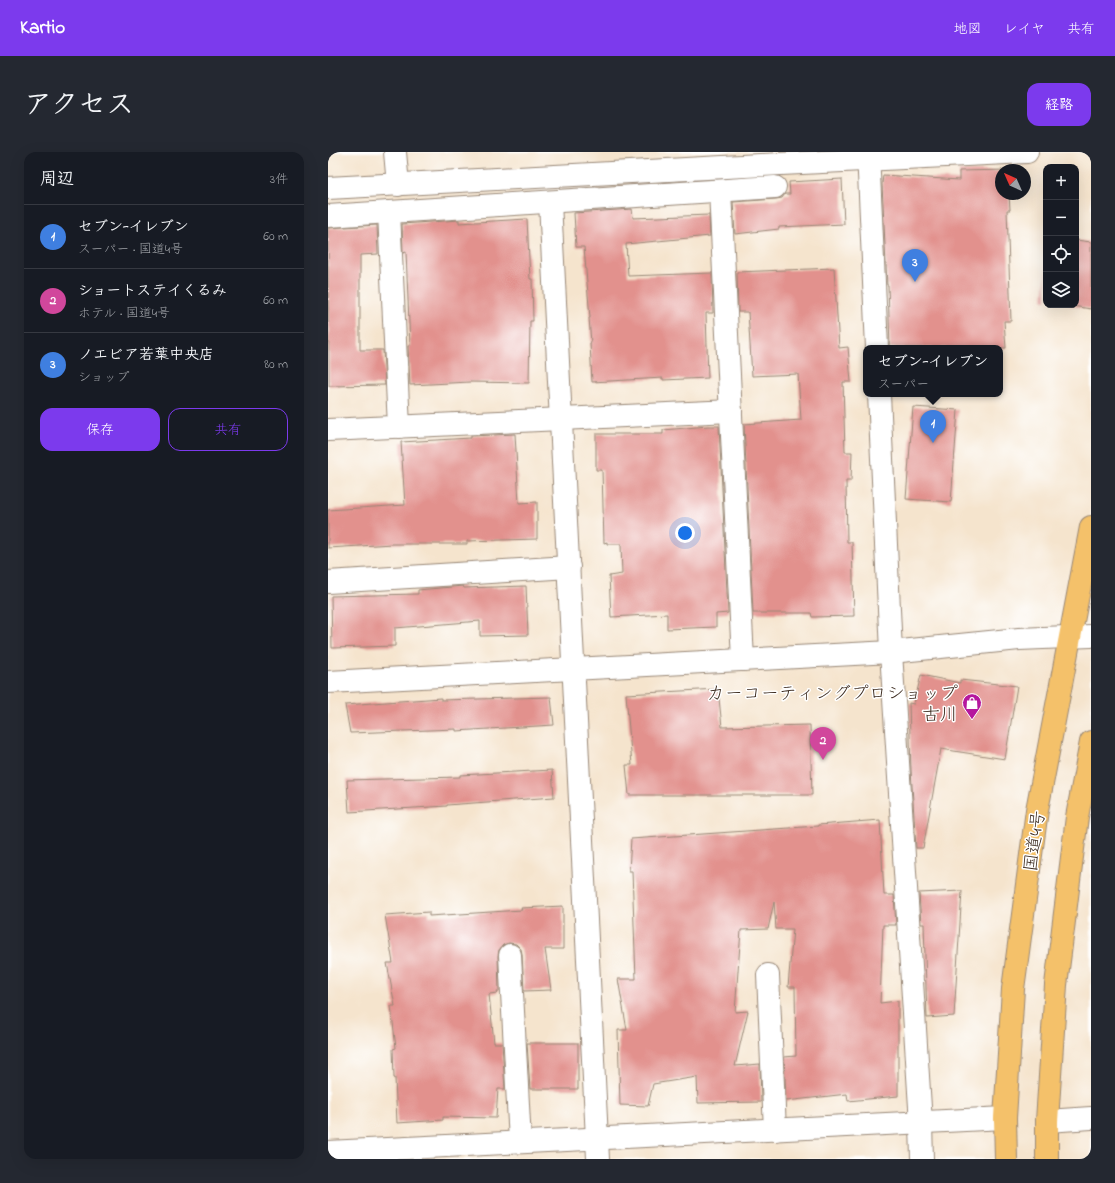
<!DOCTYPE html>
<html lang="ja">
<head>
<meta charset="utf-8">
<style>
  body { margin:0; font-family:"Indie Flower","Klee One",sans-serif; background:#242831; color:#f1f3f6 }
  .controls { position:absolute; right:12px; top:12px; display:grid; overflow:hidden; border-radius:8px; box-shadow:0 4px 16px #0002 }
  .controls button { width:36px; height:36px; display:grid; place-items:center; padding:0; border:0; border-bottom:1px solid #363941; background:#171b24; color:#f1f3f6; font:20px sans-serif }
  .compass { position:absolute; left:667px; top:12px; width:36px; height:36px; border-radius:50%; background:#171b24; box-shadow:0 4px 16px #0002; rotate:315deg }
  .you { position:absolute; left:357px; top:381px; width:14px; height:14px; margin:-10px; border:3px solid #fff; border-radius:50%; background:#1a73e8; box-shadow:0 0 0 6px #1a73e833 }
  .badge { display:grid; place-items:center; width:26px; height:26px; border-radius:50%; background:#7c3aed; color:#fff; font-size:13px; font-weight:700 }
  .pin { position:absolute; translate:-50% -33px; filter:drop-shadow(0 1px 2px #0008) }
  .pin::after { content:''; position:absolute; top:21px; width:14px; height:12px; background:inherit; clip-path:polygon(0 0,100% 0,50% 100%) }
  .popup { position:absolute; left:535px; top:193px; width:140px; height:52px; box-sizing:border-box; display:grid; place-content:center; border-radius:8px; background:#171b24; filter:drop-shadow(0 1px 3px #0005); font-size:13px; white-space:nowrap; color:#9ea1a6 }
  .popup b { font-size:15px; color:#f1f3f6 }
  .popup::after { content:''; position:absolute; left:50%; top:100%; margin-left:-8px; border:8px solid transparent; border-top-color:#171b24 }
  .list { margin:0; padding:0; list-style:none }
  h2 { display:flex; justify-content:space-between; align-items:center; height:52px; margin:0; padding:0 16px; font-size:17px }
  h2 small { font-size:13px; font-weight:400; color:#9ea1a6 }
  .list li { display:grid; grid-template-columns:26px 1fr auto; gap:12px; align-items:center; box-sizing:border-box; height:64px; padding:0 16px; border-top:1px solid #363941 }
  .list b { display:block; font-size:15px; white-space:nowrap }
  .list p { margin:0; font-size:13px; white-space:nowrap; color:#9ea1a6 }
  .list em { font-size:13px; font-style:normal; color:#9ea1a6 }
  .actions { display:flex; gap:8px; padding:12px 16px }
  .actions a { flex:1; padding:9px 0; border:1px solid #7c3aed; border-radius:12px; text-align:center; font-size:14px; color:#7c3aed }
  .actions .main { background:#7c3aed; color:#fff }
  .icon { flex:none; width:22px; height:22px; fill:none; stroke:currentColor; stroke-width:2; stroke-linecap:round; stroke-linejoin:round }
  .map { position:relative; flex:none; width:763px; height:1007px; overflow:hidden; border-radius:12px }
  header { display:flex; align-items:center; gap:24px; box-sizing:border-box; height:56px; padding:0 20px; background:#7c3aed; color:#fff }
  header strong { font-size:19px }
  nav { display:flex; gap:22px; margin-inline-start:auto; font-size:14px }
  .intro { display:flex; align-items:center; justify-content:space-between; box-sizing:border-box; height:96px; padding:0 24px }
  h1 { margin:0; font-size:28px }
  .button { padding:10px 18px; border-radius:12px; background:#7c3aed; color:#fff; font-size:14px; font-weight:700 }
  main { display:flex; gap:24px; padding:0 24px }
  aside { flex:1; background:#171b24; border-radius:12px; box-shadow:0 4px 16px #0002 }
  .map>svg:first-child { display:block }
</style>
</head>
<body>
<header>
<strong>Kartio</strong>
<nav><a>地図</a><a>レイヤ</a><a>共有</a></nav>
</header>
<div class="intro"><h1>アクセス</h1><a class="button">経路</a></div>
<main>
<aside>
<h2>周辺<small>3件</small></h2>
<ul class="list">
<li><span class="badge" style="background:#3f7fe0">1</span><div><b>セブン-イレブン</b><p>スーパー · 国道4号</p></div><em>60 m</em></li>
<li><span class="badge" style="background:#d1479c">2</span><div><b>ショートステイくるみ</b><p>ホテル · 国道4号</p></div><em>60 m</em></li>
<li><span class="badge" style="background:#3f7fe0">3</span><div><b>ノエビア若葉中央店</b><p>ショップ</p></div><em>80 m</em></li>
</ul>
<div class="actions"><a class="main">保存</a><a>共有</a></div>
</aside>
<div class="map">
<svg width="763" height="1007" viewBox="0 0 763 1007">
  <rect width="100%" height="100%" fill="#fff"/>
  <filter id="ink" filterUnits="userSpaceOnUse"><feTurbulence type="fractalNoise" baseFrequency=".025" numOctaves="2"/><feDisplacementMap in="SourceGraphic" scale="8" xChannelSelector="R" yChannelSelector="G"/><feConvolveMatrix kernelMatrix="1 2 1 2 8 2 1 2 1" color-interpolation-filters="sRGB"/></filter>
  <filter id="wash" filterUnits="userSpaceOnUse"><feTurbulence type="fractalNoise" baseFrequency=".012" numOctaves="4" result="noise"/><feDisplacementMap in="SourceGraphic" scale="16" xChannelSelector="R" yChannelSelector="G"/><feGaussianBlur stdDeviation="0.9" result="paint"/><feColorMatrix in="noise" values="0 0 0 0 0 0 0 0 0 0 0 0 0 0 0 0 0 1.4 0 .05"/><feComposite in="paint" operator="in"/></filter>
  <g filter="url(#wash)">
    <rect width="100%" height="100%" fill="#f5e4cd"/>
    <g id="blocks">
      <g fill="#e2918d">
        <path d="M673 18V42H681L682 58H679L683 169H676L678 196H562L560 133H559L554 32 555 23 631 28V19L681 18Z"/>
        <path d="M514 27 516 72 451 75V77L407 82 405 50 448 47 454 46 457 42H462L461 30Z"/>
        <path d="M304 57 305 66 381 63 382 84 298 92 300 124 384 121 385 161H378L380 226 335 228V226L264 230 262 191H263L261 166H262L256 95H248L246 61Z"/>
        <path d="M199 67 202 127H204L205 169H202L201 231 142 230 82 233 80 194H82L78 100 75 101 74 72 131 68V71Z"/>
        <path d="M49 73 50 102 32 103V198H55L57 233 1 234 0 76Z"/>
        <path d="M748 88 763 90V157L738 153H748Z"/>
        <path d="M506 116 511 196 520 195 523 230H515L517 300H524L523 329H518L519 390H524L526 464 484 465 483 461H425L416 272 473 268 470 222 424 224 420 160H410L409 120Z"/>
        <path d="M718 118V149H715Z"/>
        <path d="M585 255 630 258 623 350 578 347Z"/>
        <path d="M380 274H391L400 461 388 462V475L339 477V462L283 465 281 424 294 422 293 392H279V390L276 391 274 318H268V282H335V278Z"/>
        <path d="M187 282 191 351 209 350V387L139 389V392H64L0 396V358L77 353 73 290 143 286V284Z"/>
        <path d="M135 434 136 436 198 434 200 483 152 484V469L67 476V494L4 496 3 444 90 442V438Z"/>
        <path d="M593 523 632 531V528L689 534 677 607 613 597 595 696H588L583 618 581 551 586 552Z"/>
        <path d="M390 537 394 575 482 573 484 643H301L298 613H304L298 542Z"/>
        <path d="M223 545 226 573 128 579V577L22 581 17 553 113 546V548Z"/>
        <path d="M224 618 226 645 119 653V654L21 660 19 628 132 625V623Z"/>
        <path d="M552 668 556 743H566L568 773H555L552 851 570 849V944L520 949 519 942 458 949 456 905 468 904 467 835H460L465 777H448L446 750 440 777 413 778 407 860 420 859 407 914 432 912 433 950 370 951 369 925 325 932 320 954 292 953 290 878H299L290 827H308L304 719H301L303 687 490 674V673Z"/>
        <path d="M634 739 626 864 599 866 596 772H593L591 741Z"/>
        <path d="M235 754V797H217L223 838 196 839 194 802 193 797 188 792 181 791 175 793 171 798 170 804 171 839H169L170 841 161 842 166 891H174L177 937H170L168 966 115 965V968L69 971 67 926H66L65 897 68 896 63 854H67L59 811H65L57 763 101 760V764L194 758 193 756Z"/>
        <path d="M199 891H250V937H202Z"/>
      </g>
    </g>
  </g>
  <g filter="url(#ink)">
    <use href="#blocks" fill-opacity="0" stroke="#988776" stroke-width="1"/>
    <g fill="none" stroke-linecap="round" stroke-linejoin="round">
      <g stroke="#988776" stroke-width="24">
        <g id="minor">
          <path d="M67 0 70 33"/>
          <path d="M540 0 549 196"/>
          <path d="M0 36 453 12 699 0"/>
          <path d="M392 39 415 508"/>
          <path d="M222 50 270 1007"/>
          <path d="M61 60 71 275"/>
          <path d="M0 64 447 35"/>
          <path d="M551 242 563 500 593 971 594 1007"/>
          <path d="M0 278 403 259"/>
          <path d="M0 430 241 415"/>
          <path d="M0 530 563 500 691 487 763 484"/>
          <path d="M182 803 192 990"/>
          <path d="M440 823 447 978"/>
          <path d="M719 969 763 966"/>
          <path d="M0 1000C225 988 451 979 677 966"/>
        </g>
      </g>
      <g stroke="#988776" stroke-width="24">
        <g id="trunk">
          <path d="M678 1007 677 966 685 837 709 658 763 375"/>
          <path d="M719 1007V969L728 833 749 665 763 590"/>
        </g>
      </g>
      <use href="#minor" stroke="#fff" stroke-width="22"/>
      <use href="#trunk" stroke="#f4c16a" stroke-width="22"/>
    </g>
  </g>
  <defs>
    <g id="shop-pin" transform="scale(1)"><path d="M0 17L-7.5 6A9.5 9.5 0 1 1 7.5 6Z" fill="#b5179e" stroke="#fff"/><path d="M-5-2.5h2.3a2.7 3.5 0 0 1 5.4 0H5L5.5 6h-11ZM-1.5-2.5h3a1.5 2.3 0 0 0-3 0Z" fill="#fff"/></g>
  </defs>
  <g fill-rule="evenodd">
    <use href="#shop-pin" x="644" y="551"/>
  </g>
  <g text-anchor="middle" stroke-width="3" stroke-linejoin="round" paint-order="stroke">
    <g font-size="18" fill="#3b2a1e" stroke="#fff" text-anchor="end">
      <text x="630" y="547">カーコーティングプロショップ<tspan x="630" dy="21">古川</tspan></text>
    </g>
    <g font-size="18" fill="#3b2a1e" stroke="#fff">
      <text transform="translate(706 689) rotate(-82)" y="6">国道4号</text>
    </g>
  </g>
</svg>
<div class="controls">
<button>+</button>
<button>−</button>
<button><svg class="icon" aria-label="locate" viewBox="0 0 24 24"><circle cx="12" cy="12" r="6"/><path d="M12 2v4M12 18v4M2 12h4M18 12h4"/></svg></button>
<button><svg class="icon" aria-label="layers" viewBox="0 0 24 24"><path d="M12 4l9 5-9 5-9-5zM3 14l9 5 9-5"/></svg></button>
</div>
<svg class="compass" viewBox="-18 -18 36 36"><path d="M0-13l5 13h-10z" fill="#e53935"/><path d="M0 13l5-13h-10z" fill="#9ea1a6"/></svg>
<div class="you"></div>
<div class="pin badge" style="left:605px;top:291px;background:#3f7fe0">1</div>
<div class="popup"><b>セブン-イレブン</b>スーパー</div>
<div class="pin badge" style="left:495px;top:608px;background:#d1479c">2</div>
<div class="pin badge" style="left:587px;top:130px;background:#3f7fe0">3</div>
</div>
</main>
</body>
</html>
